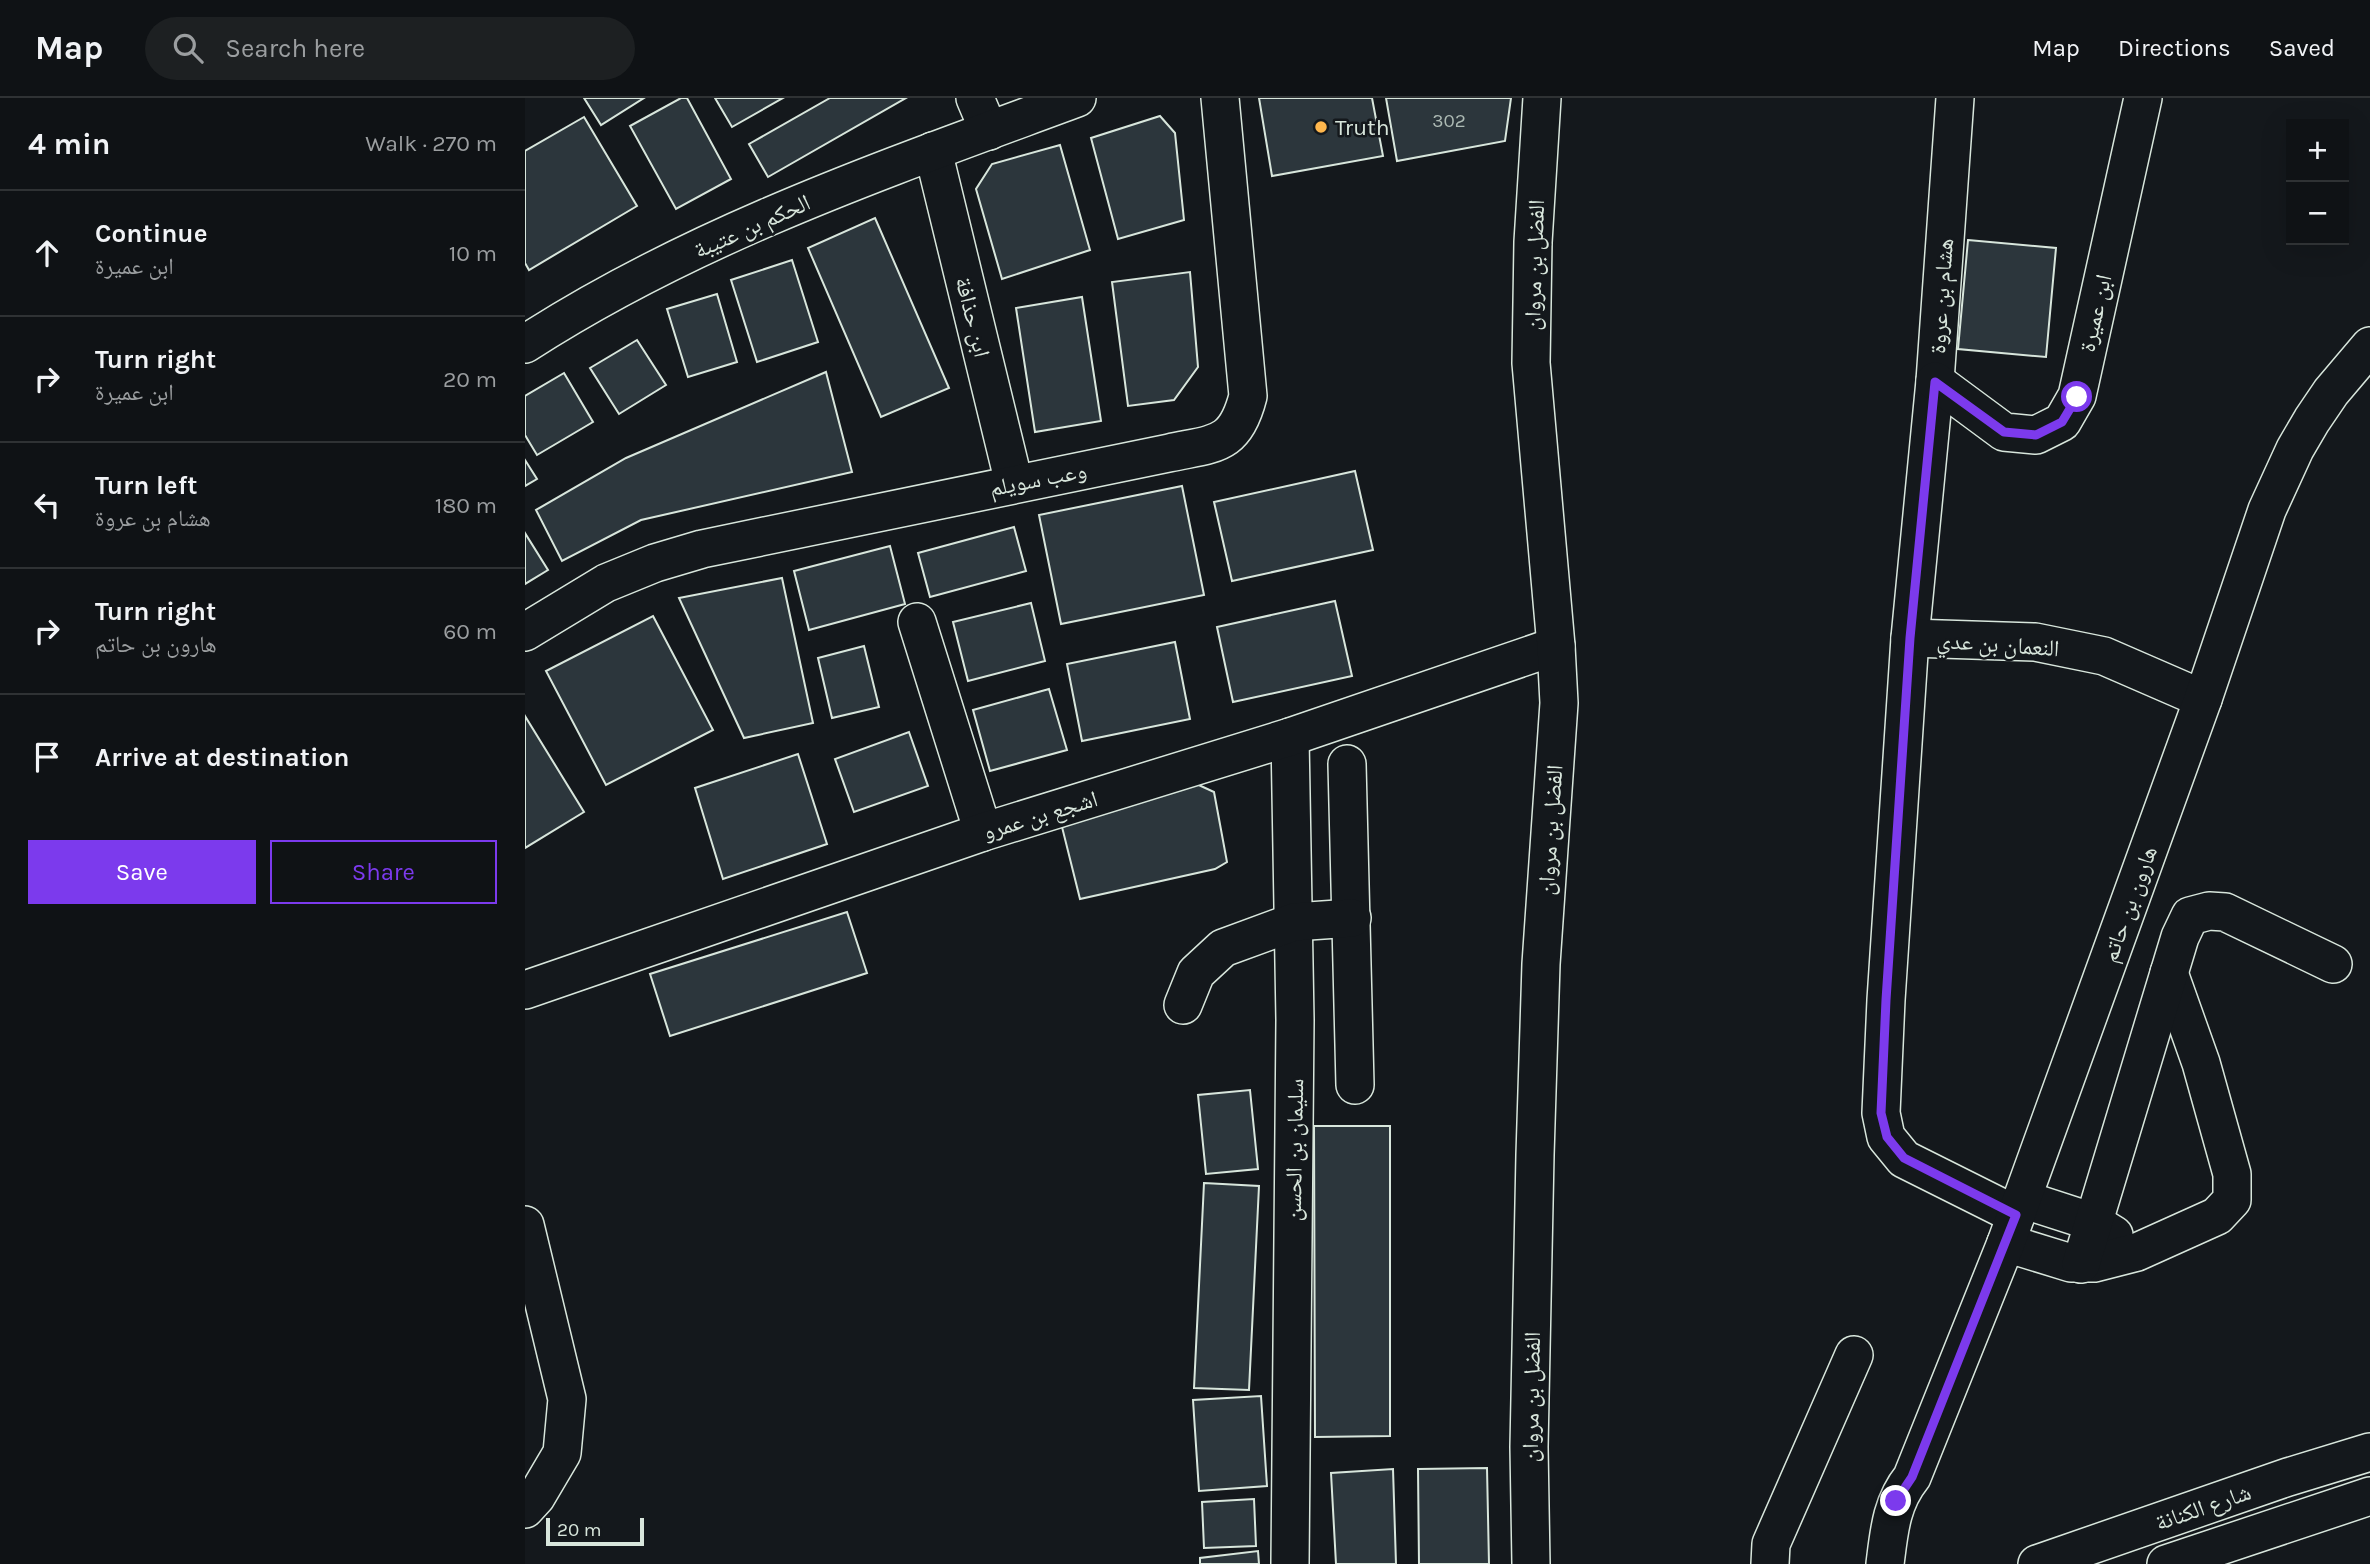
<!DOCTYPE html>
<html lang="en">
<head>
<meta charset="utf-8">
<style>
  body { margin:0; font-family:Karla,"Noto Naskh Arabic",sans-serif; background:#1d2022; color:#f1f3f6 }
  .controls { position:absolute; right:21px; top:21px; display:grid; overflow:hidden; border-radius:0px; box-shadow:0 7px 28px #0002 }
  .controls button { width:63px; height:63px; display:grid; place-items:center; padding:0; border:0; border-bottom:2px solid #2f3234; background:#0f1215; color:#f1f3f6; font:35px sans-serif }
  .scale { position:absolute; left:21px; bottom:18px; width:98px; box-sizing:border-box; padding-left:7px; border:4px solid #d8e6dc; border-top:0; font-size:19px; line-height:24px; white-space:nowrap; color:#d8e6dc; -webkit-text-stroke:5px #14181c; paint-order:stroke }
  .stop { position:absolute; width:21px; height:21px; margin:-16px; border:5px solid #7c3aed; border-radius:50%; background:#fff }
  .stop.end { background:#7c3aed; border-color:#fff; box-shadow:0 2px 7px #0008 }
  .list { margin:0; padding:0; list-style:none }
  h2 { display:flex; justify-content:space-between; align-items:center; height:91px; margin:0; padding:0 28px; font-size:30px }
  h2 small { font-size:23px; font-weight:400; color:#9b9ea0 }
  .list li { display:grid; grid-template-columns:46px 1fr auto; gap:21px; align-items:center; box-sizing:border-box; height:126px; padding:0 28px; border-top:2px solid #2f3234 }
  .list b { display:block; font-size:26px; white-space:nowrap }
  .list p { margin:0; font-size:23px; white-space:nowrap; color:#9b9ea0 }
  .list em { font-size:23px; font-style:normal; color:#9b9ea0 }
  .actions { display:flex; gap:14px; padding:21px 28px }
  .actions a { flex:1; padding:16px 0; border:2px solid #7c3aed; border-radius:0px; text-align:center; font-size:24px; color:#7c3aed }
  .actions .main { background:#7c3aed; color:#fff }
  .icon { flex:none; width:38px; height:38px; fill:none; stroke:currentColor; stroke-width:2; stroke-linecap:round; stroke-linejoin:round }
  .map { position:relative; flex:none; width:1845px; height:1466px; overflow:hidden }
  header { display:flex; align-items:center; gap:42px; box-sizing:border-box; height:98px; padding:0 35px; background:#0f1215; border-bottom:2px solid #2f3234 }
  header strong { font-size:33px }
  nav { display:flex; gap:38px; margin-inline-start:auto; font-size:24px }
  .search { width:490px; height:63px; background:#1d2022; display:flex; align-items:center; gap:18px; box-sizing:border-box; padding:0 24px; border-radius:38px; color:#9b9ea0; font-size:26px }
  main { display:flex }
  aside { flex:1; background:#0f1215 }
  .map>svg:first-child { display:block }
</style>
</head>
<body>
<header>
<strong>Map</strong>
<div class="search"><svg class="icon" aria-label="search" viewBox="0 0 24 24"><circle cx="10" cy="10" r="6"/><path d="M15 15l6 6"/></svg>Search here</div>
<nav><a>Map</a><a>Directions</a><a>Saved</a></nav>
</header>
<main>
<aside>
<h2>4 min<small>Walk · 270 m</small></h2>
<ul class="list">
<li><svg class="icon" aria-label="ahead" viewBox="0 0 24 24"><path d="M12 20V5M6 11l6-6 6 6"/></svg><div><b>Continue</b><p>ابن عميرة</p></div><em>10 m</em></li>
<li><svg class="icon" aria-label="right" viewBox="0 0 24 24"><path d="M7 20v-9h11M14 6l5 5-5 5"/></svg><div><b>Turn right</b><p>ابن عميرة</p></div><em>20 m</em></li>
<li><svg class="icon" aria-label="left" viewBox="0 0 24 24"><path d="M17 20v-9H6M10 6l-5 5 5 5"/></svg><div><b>Turn left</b><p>هشام بن عروة</p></div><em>180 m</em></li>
<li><svg class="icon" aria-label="right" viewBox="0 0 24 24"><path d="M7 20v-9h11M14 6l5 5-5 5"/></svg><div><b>Turn right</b><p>هارون بن حاتم</p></div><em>60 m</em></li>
<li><svg class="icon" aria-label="arrive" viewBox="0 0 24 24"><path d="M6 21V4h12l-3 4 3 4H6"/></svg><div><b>Arrive at destination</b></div></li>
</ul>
<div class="actions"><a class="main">Save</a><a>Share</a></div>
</aside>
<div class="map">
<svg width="1845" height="1466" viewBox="0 0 1845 1466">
  <rect width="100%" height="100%" fill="#14181c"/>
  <g fill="#2c363c" stroke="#d8e6dc" stroke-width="2">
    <path d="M59 0H119L76 27Z"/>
    <path d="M156 0H162L206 81 151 111 105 28Z"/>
    <path d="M190 0H258L207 29Z"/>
    <path d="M305 0H381L243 79 224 46Z"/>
    <path d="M734 0H847L858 58 747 78Z"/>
    <path d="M861 0H986L980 43 872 63Z"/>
    <path d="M635 18 650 35 659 122 593 141 566 40Z"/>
    <path d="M59 19 112 108 4 172 0 165V53Z"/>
    <path d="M535 47 565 152 477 181 451 91 467 66Z"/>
    <path d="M350 120 424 290 356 319 283 150Z"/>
    <path d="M1443 142 1531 150 1521 259 1433 251Z"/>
    <path d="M267 162 293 244 232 264 206 182Z"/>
    <path d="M665 174 673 269 649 302 603 308 587 184Z"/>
    <path d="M192 196 212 264 163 279 142 211Z"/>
    <path d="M557 199 576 323 510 334 491 210Z"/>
    <path d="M112 242 141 287 94 316 65 270Z"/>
    <path d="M301 274 327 374 116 422 37 463 11 412 101 360Z"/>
    <path d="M39 275 68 324 12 357 0 337V298Z"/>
    <path d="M0 362 12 381 0 388Z"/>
    <path d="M830 373 848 452 707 483 689 404Z"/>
    <path d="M657 388 679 497 536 526 514 417Z"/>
    <path d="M489 429 501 473 405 499 393 455Z"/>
    <path d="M0 435 23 472 0 486Z"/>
    <path d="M365 448 380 506 284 532 269 473Z"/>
    <path d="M257 480 288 625 219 640 154 500Z"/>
    <path d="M810 503 827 578 708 604 692 529Z"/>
    <path d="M506 505 520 563 443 583 428 524Z"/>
    <path d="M128 518 188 632 81 687 21 573Z"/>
    <path d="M650 544 665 621 557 643 542 566Z"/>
    <path d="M339 548 354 609 307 620 293 560Z"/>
    <path d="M524 591 542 652 465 673 448 612Z"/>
    <path d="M0 618 59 714 0 750Z"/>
    <path d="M384 634 403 688 329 714 310 661Z"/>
    <path d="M273 656 302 746 198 781 170 690Z"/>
    <path d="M665 683 689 694 702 764 690 771 555 801 537 729Z"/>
    <path d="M322 814 342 875 145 938 125 876Z"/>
    <path d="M725 992 733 1071 681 1076 673 997Z"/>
    <path d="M789 1028H865V1338L790 1339Z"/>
    <path d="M679 1085 734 1088 724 1292 669 1290Z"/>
    <path d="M736 1298 742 1388 674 1393 668 1302Z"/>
    <path d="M962 1370 964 1466H894L893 1371Z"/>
    <path d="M868 1371 871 1466H811L806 1375Z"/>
    <path d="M729 1401 731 1448 679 1450 677 1404Z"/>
    <path d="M733 1453 734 1466H675V1460Z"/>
  </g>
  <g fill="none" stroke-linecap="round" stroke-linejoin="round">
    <g stroke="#d8e6dc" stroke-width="40">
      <g id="minor">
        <path d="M450 0 464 33"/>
        <path d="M1430 0 1410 283 1385 540 1361 902 1356 1015 1361 1039 1379 1061 1491 1117"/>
        <path d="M408 53 489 385"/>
        <path d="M0 246C170 136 363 70 552 0"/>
        <path d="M1410 283 1479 334 1511 337 1537 324 1552 298 1618 0"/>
        <path d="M392 524 458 734"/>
        <path d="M0 534 81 485 130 465 177 451 644 355C690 345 710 349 723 298L695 0"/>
        <path d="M1385 540 1510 544 1579 558 1678 601"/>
        <path d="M765 639 770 922 765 1466"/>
        <path d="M822 666 830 987"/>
        <path d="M0 892 458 734 765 639 1031 548"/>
        <path d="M658 907 671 875 698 850 769 824 827 820"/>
        <path d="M1497 1101 1568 1124 1589 1137"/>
        <path d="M0 1127 42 1301 37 1355 11 1399 0 1411"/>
        <path d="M1481 1145 1546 1165H1569L1612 1154 1692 1118 1707 1102V1076L1676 965 1644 875"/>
        <path d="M1556 1166 1655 839 1665 818 1684 813 1700 814 1808 866"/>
        <path d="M1006 1466 1004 1349 1010 1057 1016 866 1034 605 1031 548 1006 265 1008 144 1017 0"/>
        <path d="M1245 1466 1246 1446 1329 1257"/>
        <path d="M1360 1466C1364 1434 1366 1405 1387 1379L1481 1145 1678 601 1742 412 1770 351 1787 322 1806 294 1845 248"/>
        <path d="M1512 1466 1763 1379 1845 1354"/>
        <path d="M1641 1466 1845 1398"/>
      </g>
    </g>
    <use href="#minor" stroke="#14181c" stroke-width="37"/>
  </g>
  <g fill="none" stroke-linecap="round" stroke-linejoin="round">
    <path stroke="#7c3aed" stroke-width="9" d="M1371 1403 1387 1379 1491 1117 1379 1060 1362 1039 1356 1015 1361 902 1385 540 1410 284 1479 334 1511 337 1537 324 1552 299"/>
  </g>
  <circle fill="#ffb74d" stroke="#14181c" stroke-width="2.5" cx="796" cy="29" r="7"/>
  <g text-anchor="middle" stroke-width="5" stroke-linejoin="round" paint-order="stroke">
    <g font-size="19" fill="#adbab4">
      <text x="924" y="29">302</text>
    </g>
    <g font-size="23" fill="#d8e6dc" stroke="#14181c" text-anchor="start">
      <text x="810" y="37">Truth</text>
    </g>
    <g font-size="23" fill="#d8e6dc" stroke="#14181c">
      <text transform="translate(227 128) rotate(-24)" y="8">الحكم بن عتيبة</text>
      <text transform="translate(1009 167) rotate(-88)" y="8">الفضل بن مروان</text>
      <text transform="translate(1416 198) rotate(-86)" y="8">هشام بن عروة</text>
      <text transform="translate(1570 215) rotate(-77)" y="8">ابن عميرة</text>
      <text transform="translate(448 219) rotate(76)" y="8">ابن حذافة</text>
      <text transform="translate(513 381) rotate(-11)" y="8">وعب سويلم</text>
      <text transform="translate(1473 546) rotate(4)" y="8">النعمان بن عدي</text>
      <text transform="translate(515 717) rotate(-17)" y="8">اشجع بن عمرو</text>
      <text transform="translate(1025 732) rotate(-86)" y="8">الفضل بن مروان</text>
      <text transform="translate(1604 806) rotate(-70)" y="8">هارون بن حاتم</text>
      <text transform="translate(769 1052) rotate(-89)" y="8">سليمان بن الحسن</text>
      <text transform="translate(1006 1299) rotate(-89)" y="8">الفضل بن مروان</text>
      <text transform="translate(1678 1409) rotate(-19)" y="8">شارع الكنانة</text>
    </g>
  </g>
</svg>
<div class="controls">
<button>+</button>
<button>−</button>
</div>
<div class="scale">20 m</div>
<div class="stop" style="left:1552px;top:299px"></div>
<div class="stop end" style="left:1371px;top:1403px"></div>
</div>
</main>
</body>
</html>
